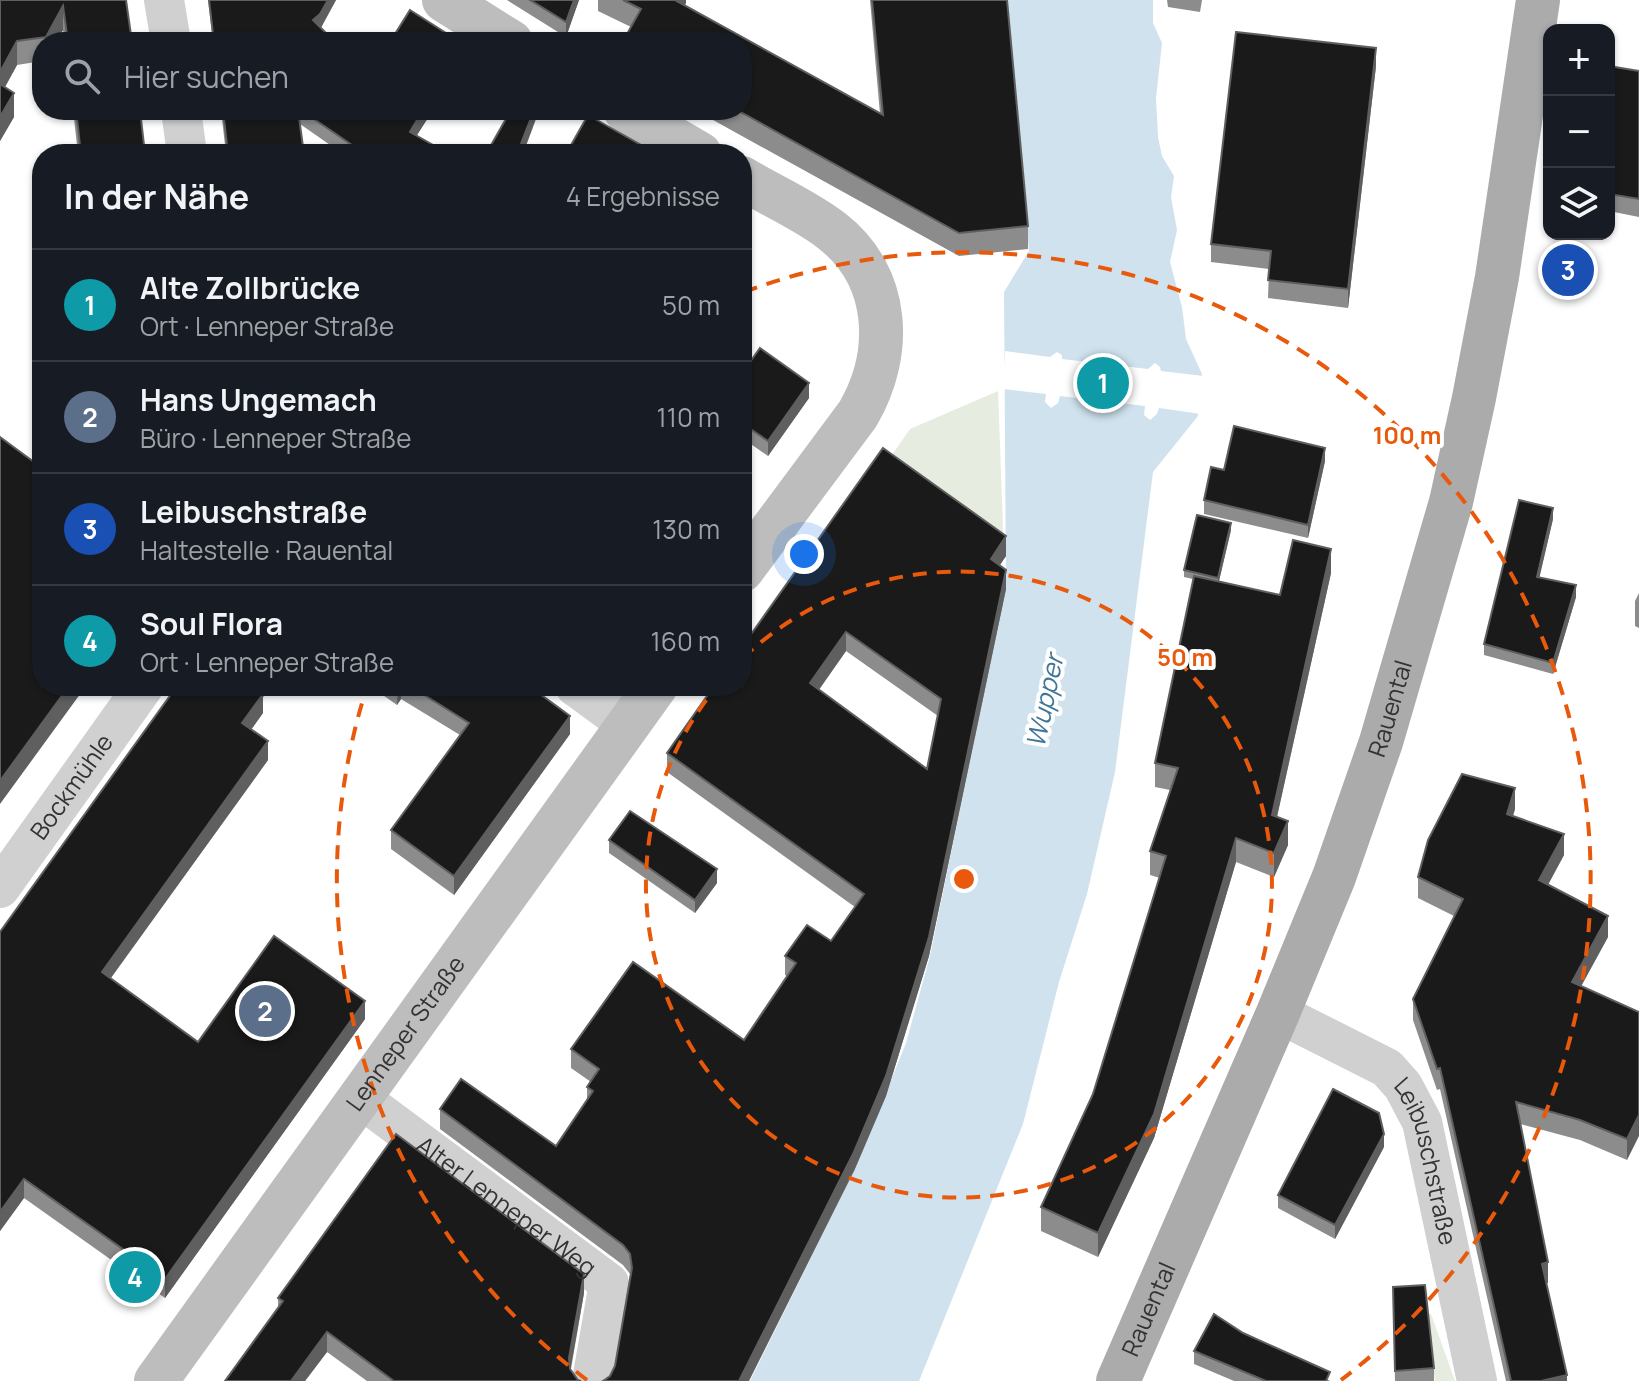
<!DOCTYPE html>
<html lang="de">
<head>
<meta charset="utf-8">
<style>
  body { margin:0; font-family:Manrope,sans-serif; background:#242831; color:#f1f3f6 }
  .controls { position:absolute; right:24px; top:24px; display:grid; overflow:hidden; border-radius:16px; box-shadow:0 2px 6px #0004 }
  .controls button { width:72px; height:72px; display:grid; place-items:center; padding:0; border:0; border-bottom:2px solid #363941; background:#171b24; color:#f1f3f6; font:40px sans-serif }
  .you { position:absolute; left:804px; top:554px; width:28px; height:28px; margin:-20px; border:6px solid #fff; border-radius:50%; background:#1a73e8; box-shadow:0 0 0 12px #1a73e833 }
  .badge { display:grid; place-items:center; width:52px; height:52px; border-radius:50%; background:#0b8043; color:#fff; font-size:26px; font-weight:700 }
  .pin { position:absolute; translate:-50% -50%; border:4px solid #fff; box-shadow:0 2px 8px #0006 }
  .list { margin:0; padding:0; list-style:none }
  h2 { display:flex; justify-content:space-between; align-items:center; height:104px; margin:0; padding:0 32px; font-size:34px }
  h2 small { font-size:26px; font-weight:400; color:#9ea1a6 }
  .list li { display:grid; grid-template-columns:52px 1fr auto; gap:24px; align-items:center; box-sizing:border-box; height:112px; padding:0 32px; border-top:2px solid #363941 }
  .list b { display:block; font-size:30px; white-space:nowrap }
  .list p { margin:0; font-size:26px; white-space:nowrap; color:#9ea1a6 }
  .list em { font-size:26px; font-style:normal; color:#9ea1a6 }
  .icon { flex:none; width:44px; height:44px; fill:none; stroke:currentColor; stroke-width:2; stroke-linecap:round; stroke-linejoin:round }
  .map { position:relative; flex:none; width:1639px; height:1381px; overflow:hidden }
  .search { position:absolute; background:#171b24; box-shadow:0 2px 6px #0004; left:32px; top:32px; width:720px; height:88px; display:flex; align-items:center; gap:20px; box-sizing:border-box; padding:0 28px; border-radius:32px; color:#9ea1a6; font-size:30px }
  .panel { position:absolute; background:#171b24; box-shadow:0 2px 6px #0004; left:32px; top:144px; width:720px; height:552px; border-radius:32px }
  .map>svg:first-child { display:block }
</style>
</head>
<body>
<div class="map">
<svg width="1639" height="1381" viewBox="0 0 1639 1381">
  <rect width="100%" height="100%" fill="#fff"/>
  <g fill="#e6ecdf">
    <path d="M998 391 1004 555 883 468 910 429Z"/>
    <path d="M1427 1314H1431L1455 1381H1435Z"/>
  </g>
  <path fill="#cfe2ee" d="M1005 0H1153V23L1162 43 1156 98 1158 137 1162 156 1174 176 1171 197 1177 230 1170 262 1182 307 1186 339 1202 374 1198 416 1153 472 1115 772 1087 894 1059 982 1023 1124 919 1381H750L844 1191 874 1123 906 1043 930 956 1006 585 1004 292 1029 251Z"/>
  <path fill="#fff" d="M1005 351 1050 357 1057 352 1062 355V359L1148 369 1155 363 1160 367 1161 371 1204 376 1201 414 1159 408 1157 414 1150 420 1144 415 1145 406 1060 396 1058 403 1051 408 1045 402 1046 394 1003 389Z"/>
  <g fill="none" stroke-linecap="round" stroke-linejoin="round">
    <g stroke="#d0d0d0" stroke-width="40">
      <path d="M164 0 171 42"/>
      <path d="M181 110 187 154"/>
      <path d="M575 686 627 724"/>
      <path id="s1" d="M0 888 144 686"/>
      <path id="s2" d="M1278 1013 1387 1068 1403 1086 1422 1122 1477 1381"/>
      <path id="s3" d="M360 1098 609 1283 592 1381"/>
    </g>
    <g stroke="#bdbdbd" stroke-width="44">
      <path d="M444 0 511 42"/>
      <path d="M625 110 700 154"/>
      <path d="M742 178C770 195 807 211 832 231 891 277 893 354 858 414L742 570"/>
      <path id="s4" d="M156 1381 656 686"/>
    </g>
    <path stroke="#ababab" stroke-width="44" id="s5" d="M1118 1381 1278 1013 1334 877 1381 742 1451 502 1474 398 1497 277 1538 0"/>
  </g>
  <g fill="#8c8c8c" fill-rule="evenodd">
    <path d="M0 0H126L132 42H65L63 30 56 42H42V61L17 65 5 87 14 117 0 141Z"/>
    <path d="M208 0H336L321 28 335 42H213Z"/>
    <path d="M507 0H579L566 37Z"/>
    <path d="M598 0H686L685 6 880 114 870 0H1007L1028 226V249L959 256 695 110H742V42H627V34L631 27 598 11Z"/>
    <path d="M1167 0H1202L1200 12 1168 7Z"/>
    <path d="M1376 66 1348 308 1268 298 1269 269 1211 262V244Z"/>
    <path d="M1609 66 1639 71V217L1609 211Z"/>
    <path d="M73 110H140L145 154H78Z"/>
    <path d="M221 110H433L417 135 449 154H343L300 124 304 154H226Z"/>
    <path d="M742 357 809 398 768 456 742 438Z"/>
    <path d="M1325 461 1308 538 1204 514V500L1224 470Z"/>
    <path d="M1553 519 1539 577 1576 597 1553 674 1484 655V644Z"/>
    <path d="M1231 530 1219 581 1280 595 1331 573 1277 817 1288 845 1274 877 1236 862 1154 1138 1098 1257 1041 1231V1207L1093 1094 1160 878 1150 875V851L1170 790 1155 787V763L1193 579 1184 577V570Z"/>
    <path d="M1006 556 1000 565 1006 589 929 956 886 1096 854 1171 610 1376 615 1366 630 1274 623 1265 440 1129V1109L556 1146 587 1100V1087L591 1082 571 1068V1049L744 1040 787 976 785 975V956L831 941 855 907 667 772V753L742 647ZM846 651 938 716 927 769 819 690Z"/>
    <path d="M1639 593V628L1635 626V601Z"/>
    <path d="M177 686H271L263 697V713L251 730 268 760 111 978 198 1042 365 1019 165 1298 24 1198 0 1231V932Z"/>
    <path d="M370 686H529L570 734 454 895 391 849V830L460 735 401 699 397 705Z"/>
    <path d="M1515 809 1513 816 1564 855 1548 885 1608 937 1581 986 1639 1012 1627 1160 1580 1140 1520 1124 1548 1283H1546L1567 1381H1506L1440 1089 1437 1090 1413 1020V999L1454 916 1418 898V877Z"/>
    <path d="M609 840 717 883 695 913 609 853Z"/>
    <path d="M1384 1147 1335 1239 1278 1208V1195Z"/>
    <path d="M1393 1287 1434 1368V1381H1395Z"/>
    <path d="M584 1293 571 1369 578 1380 581 1381H367L327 1352 305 1381H225L278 1307V1298Z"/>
    <path d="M1243 1333 1330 1381H1234L1194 1364V1351Z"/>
  </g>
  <g fill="#5f5f5f">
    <path d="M328 0H336L320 29 313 20Z"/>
    <path d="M574 0H579L566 37V22Z"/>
    <path d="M675 0H686V3L675 23Z"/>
    <path d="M63 6V30L56 42H46V37Z"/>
    <path d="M17 41V65L0 96V72Z"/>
    <path d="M1376 48V66L1348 308V289Z"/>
    <path d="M14 93V117L0 141V117Z"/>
    <path d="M423 110H433L410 146V132Z"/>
    <path d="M534 110H536V119L523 154H517Z"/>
    <path d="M809 383V398L768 456V441Z"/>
    <path d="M1325 448V461L1308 538V525Z"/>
    <path d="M1553 508V519L1537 588V577Z"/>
    <path d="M1231 523V530L1218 585V578Z"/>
    <path d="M1006 536V556L991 578V559Z"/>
    <path d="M1331 549V573L1272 839V815Z"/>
    <path d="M1006 570V589L929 956 886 1096 854 1171 749 1381H739Z"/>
    <path d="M1576 585V597L1553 674V663Z"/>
    <path d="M846 632V651L810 702V683Z"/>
    <path d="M69 686H86L0 804V781Z"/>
    <path d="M258 686H271L263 697V713L242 742V723Z"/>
    <path d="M398 686H401V699L397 705Z"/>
    <path d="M570 716V734L454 895V876Z"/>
    <path d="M268 741V760L102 990V972Z"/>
    <path d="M1515 788V809L1507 835V814Z"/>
    <path d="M1288 821V845L1274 877V853Z"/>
    <path d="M1564 834V855L1539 901V880Z"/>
    <path d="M1236 838V862L1154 1138 1098 1257V1233Z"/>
    <path d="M717 869V883L695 913V900Z"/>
    <path d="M1608 916V937L1572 1003V982Z"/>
    <path d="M365 1001V1019L165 1298V1279Z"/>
    <path d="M1639 1115V1136L1627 1160V1139Z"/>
    <path d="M1384 1134V1147L1335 1239V1225Z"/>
    <path d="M24 1179V1198L0 1231V1212Z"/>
    <path d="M1548 1262V1283L1542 1284V1264Z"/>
    <path d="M584 1274V1293L569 1377V1358Z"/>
    <path d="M327 1332V1352L305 1381H291Z"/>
    <path d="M1567 1375V1381H1541Z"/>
  </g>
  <g fill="#1a1a1a" stroke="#5f5f5f" stroke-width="2" fill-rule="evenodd">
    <path d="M0 0H126L132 42H68L63 6 46 37 17 41 0 72Z"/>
    <path d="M209 0H328L320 14 313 20 335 42H214Z"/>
    <path d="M530 0H574L566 22Z"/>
    <path d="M623 0H675L883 115 872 0H1007L1028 226 959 233 737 110H742V42H641L627 34 641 9Z"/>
    <path d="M410 10 460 42H390Z"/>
    <path d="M1236 32 1376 48 1348 289 1268 280 1271 251 1211 244Z"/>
    <path d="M1609 66 1639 71V199L1609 194Z"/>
    <path d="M0 84 14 93 0 117Z"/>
    <path d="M76 110H140L145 154H81Z"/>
    <path d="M223 110H298L304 154H228Z"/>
    <path d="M301 110H423L410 132 449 154H365Z"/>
    <path d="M511 110H534L517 154H486Z"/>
    <path d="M588 115 657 154H566Z"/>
    <path d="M760 348 809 383 768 441 742 423V357L750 362Z"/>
    <path d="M1234 426 1325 448 1308 525 1204 500 1211 467 1224 470Z"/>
    <path d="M0 437 42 468V686H69L0 781Z"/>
    <path d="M883 448 1006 536 991 559 1006 570 929 937 886 1076 854 1152 739 1381H603L610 1376 615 1366 632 1268 630 1254 623 1245 440 1109 461 1079 556 1146 593 1091 587 1087 599 1069 571 1049 633 962 744 1040 796 963 785 956 807 925 831 941 864 894 667 753 714 686H742V647ZM846 632 941 699 927 769 810 683Z"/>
    <path d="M1519 500 1553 508 1537 577 1576 585 1553 663 1484 644Z"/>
    <path d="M1197 515 1231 523 1218 578 1184 570Z"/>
    <path d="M1293 540 1331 549 1272 815 1288 821 1274 853 1236 838 1154 1114 1098 1233 1041 1207 1093 1094 1166 856 1150 851 1178 768 1155 763 1194 576 1280 595Z"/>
    <path d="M177 686H258L256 689 263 694 242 723 268 741 102 972 198 1042 274 936 365 1001 165 1279 24 1179 0 1212V932Z"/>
    <path d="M410 686H529L570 716 454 876 391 830 469 723Z"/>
    <path d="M1462 774 1515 788 1507 814 1564 834 1539 880 1608 916 1572 982 1639 1012V1115L1627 1139 1580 1120 1516 1102 1548 1262 1542 1264 1567 1375 1541 1381H1511L1440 1068 1437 1069 1413 999 1463 899 1418 877 1428 840Z"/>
    <path d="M630 811 717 869 695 900 609 840Z"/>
    <path d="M1333 1089 1379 1113 1384 1134 1335 1225 1278 1195Z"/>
    <path d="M396 1134 584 1274 569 1358 570 1369 578 1380 581 1381H394L327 1332 291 1381H225L283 1301 278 1298Z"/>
    <path d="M1425 1285 1434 1368 1395 1371 1393 1287Z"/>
    <path d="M1214 1314 1243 1333 1330 1372 1326 1381H1266L1194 1351Z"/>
  </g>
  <g fill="none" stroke="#e8590c" stroke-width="4" stroke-dasharray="14 10">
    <path d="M743 658A313 313 0 1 1 717 686"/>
    <path d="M587 1380A627 627 0 0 1 366 690M744 292A627 627 0 0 1 1341 1380"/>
  </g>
  <g text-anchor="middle" stroke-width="8" stroke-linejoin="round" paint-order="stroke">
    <g font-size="24" fill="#333" stroke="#fff">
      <text dy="8" stroke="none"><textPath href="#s5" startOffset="726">Rauental</textPath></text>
      <text dy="8" stroke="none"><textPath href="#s1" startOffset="124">Bockmühle</textPath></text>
      <text dy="8" stroke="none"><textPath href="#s4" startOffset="428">Lenneper Straße</textPath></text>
      <text dy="8" stroke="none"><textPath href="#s2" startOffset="226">Leibuschstraße</textPath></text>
      <text dy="8" stroke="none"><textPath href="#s3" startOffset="182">Alter Lenneper Weg</textPath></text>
      <text dy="8" stroke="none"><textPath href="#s5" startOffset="78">Rauental</textPath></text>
    </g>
    <g font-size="26" font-style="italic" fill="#3f7597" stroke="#fff">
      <text transform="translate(1045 701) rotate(-78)" y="9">Wupper</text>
    </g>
  </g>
  <circle cx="964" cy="879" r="12" fill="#e8590c" stroke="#fff" stroke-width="4"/>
  <g font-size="24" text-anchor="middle" font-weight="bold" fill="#e8590c" stroke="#fff" stroke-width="8" stroke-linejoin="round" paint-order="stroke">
    <text x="1407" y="444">100 m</text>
    <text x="1185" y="666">50 m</text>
  </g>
</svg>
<div class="controls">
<button>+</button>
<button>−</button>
<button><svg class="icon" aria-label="layers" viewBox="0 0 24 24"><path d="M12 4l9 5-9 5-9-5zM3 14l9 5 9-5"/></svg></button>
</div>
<div class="you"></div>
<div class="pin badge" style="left:1103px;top:383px;background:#0f9aa8">1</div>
<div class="pin badge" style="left:265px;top:1011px;background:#5c6f8a">2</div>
<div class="pin badge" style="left:1568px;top:270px;background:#1a4fb4">3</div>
<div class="pin badge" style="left:135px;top:1277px;background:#0f9aa8">4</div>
<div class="search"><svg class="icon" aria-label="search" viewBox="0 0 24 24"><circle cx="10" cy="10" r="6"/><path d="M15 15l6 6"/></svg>Hier suchen</div>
<section class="panel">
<h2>In der Nähe<small>4 Ergebnisse</small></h2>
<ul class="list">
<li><span class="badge" style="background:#0f9aa8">1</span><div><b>Alte Zollbrücke</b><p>Ort · Lenneper Straße</p></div><em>50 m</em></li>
<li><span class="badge" style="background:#5c6f8a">2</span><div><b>Hans Ungemach</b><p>Büro · Lenneper Straße</p></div><em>110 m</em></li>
<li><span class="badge" style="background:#1a4fb4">3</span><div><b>Leibuschstraße</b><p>Haltestelle · Rauental</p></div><em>130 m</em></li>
<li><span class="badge" style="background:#0f9aa8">4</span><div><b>Soul Flora</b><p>Ort · Lenneper Straße</p></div><em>160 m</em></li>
</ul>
</section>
</div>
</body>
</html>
